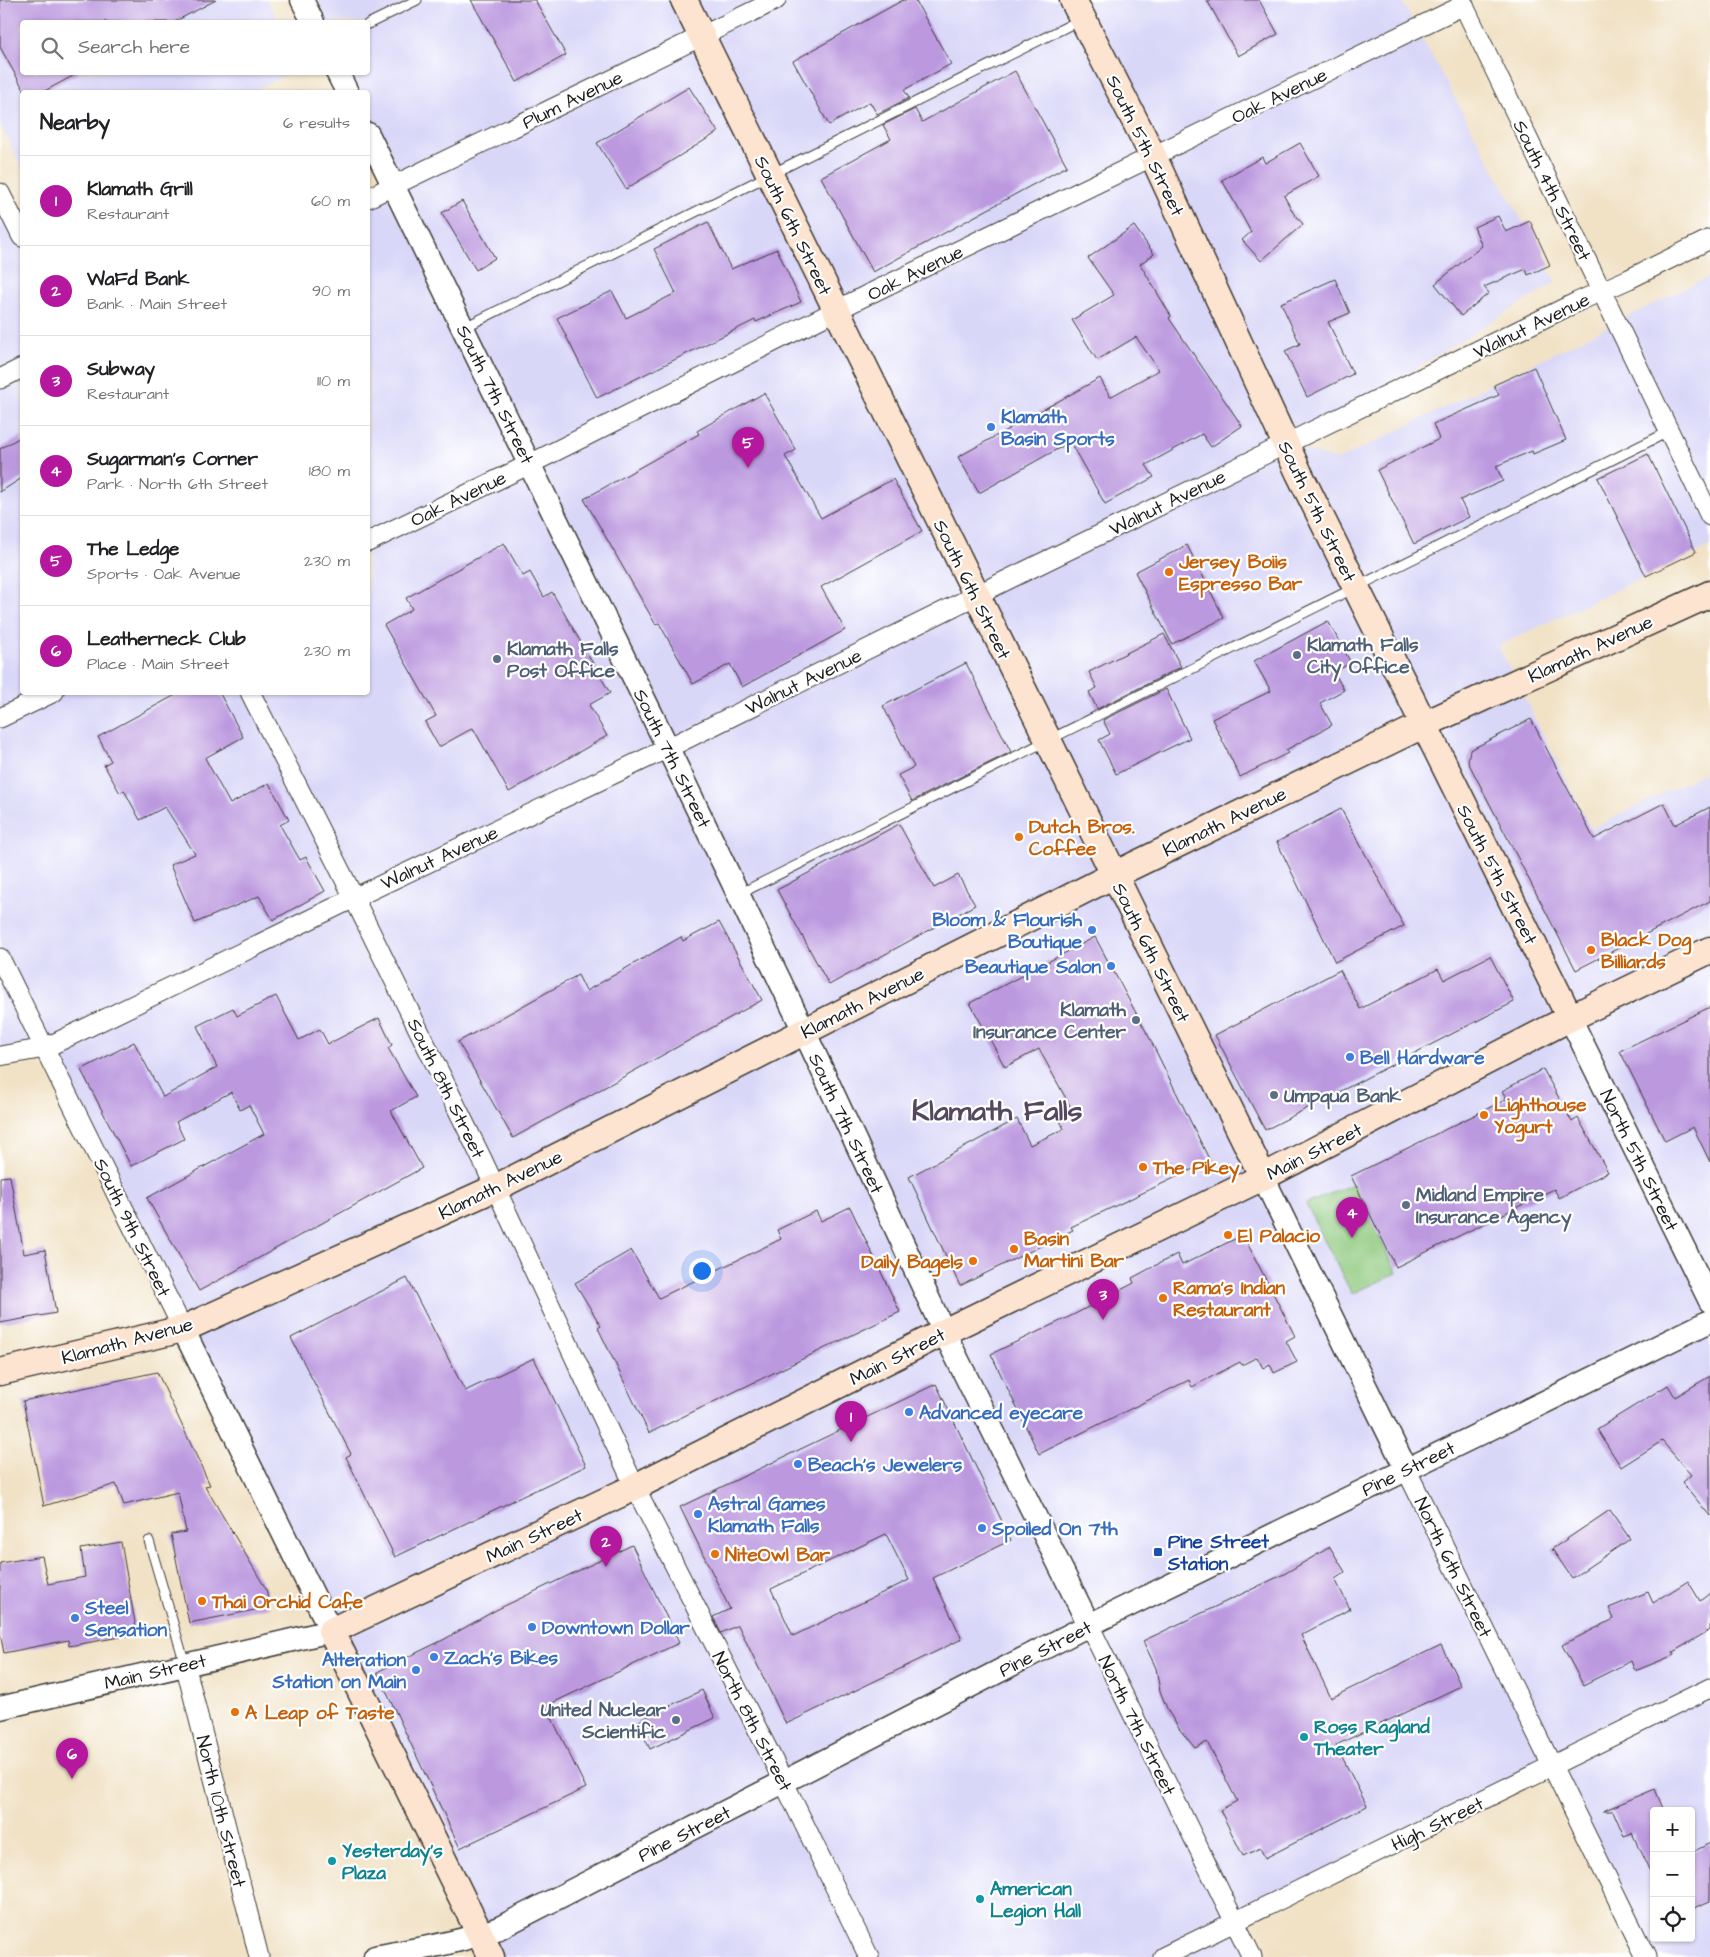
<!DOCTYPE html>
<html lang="en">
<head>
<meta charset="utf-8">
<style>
  body { margin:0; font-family:"Architects Daughter",sans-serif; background:#f6f6f6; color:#202124 }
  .controls { position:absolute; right:15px; bottom:15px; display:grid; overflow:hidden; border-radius:5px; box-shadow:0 1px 4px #0004 }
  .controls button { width:45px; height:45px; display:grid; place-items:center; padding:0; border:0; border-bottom:1px solid #e0e0e0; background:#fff; color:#202124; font:25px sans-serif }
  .you { position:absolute; left:701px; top:1270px; width:18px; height:18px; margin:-12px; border:4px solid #fff; border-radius:50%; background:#1a73e8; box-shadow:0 0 0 8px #1a73e833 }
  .badge { display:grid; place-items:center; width:32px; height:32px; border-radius:50%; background:#b5179e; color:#fff; font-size:16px; font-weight:700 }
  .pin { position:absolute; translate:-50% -41px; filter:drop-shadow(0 1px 2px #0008) }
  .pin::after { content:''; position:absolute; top:26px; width:18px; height:15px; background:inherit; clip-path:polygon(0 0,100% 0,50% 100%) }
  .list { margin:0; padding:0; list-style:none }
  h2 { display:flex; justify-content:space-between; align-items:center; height:65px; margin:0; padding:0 20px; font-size:21px }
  h2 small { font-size:16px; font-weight:400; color:#757577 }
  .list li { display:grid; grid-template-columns:32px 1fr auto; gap:15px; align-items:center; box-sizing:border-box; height:90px; padding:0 20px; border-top:1px solid #e0e0e0 }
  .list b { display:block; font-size:19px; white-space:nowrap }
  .list p { margin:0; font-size:16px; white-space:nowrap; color:#757577 }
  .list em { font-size:16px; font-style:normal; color:#757577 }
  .icon { flex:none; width:28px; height:28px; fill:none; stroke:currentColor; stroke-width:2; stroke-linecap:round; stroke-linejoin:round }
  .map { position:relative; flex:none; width:1710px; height:1957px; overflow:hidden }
  .search { position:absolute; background:#fff; box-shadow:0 1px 4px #0004; left:20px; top:20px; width:350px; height:55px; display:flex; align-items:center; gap:12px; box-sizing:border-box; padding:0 18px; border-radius:5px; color:#757577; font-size:19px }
  .panel { position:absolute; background:#fff; box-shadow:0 1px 4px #0004; left:20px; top:90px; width:350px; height:605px; border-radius:5px }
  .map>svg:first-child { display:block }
</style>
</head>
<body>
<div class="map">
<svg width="1710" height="1957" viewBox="0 0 1710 1957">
  <rect width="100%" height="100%" fill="#fff"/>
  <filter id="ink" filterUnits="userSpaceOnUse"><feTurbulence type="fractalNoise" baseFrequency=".02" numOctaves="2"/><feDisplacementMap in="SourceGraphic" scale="10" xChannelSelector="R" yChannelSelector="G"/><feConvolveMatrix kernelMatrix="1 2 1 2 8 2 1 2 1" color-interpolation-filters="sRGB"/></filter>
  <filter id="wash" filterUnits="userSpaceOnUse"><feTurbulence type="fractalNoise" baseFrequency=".0096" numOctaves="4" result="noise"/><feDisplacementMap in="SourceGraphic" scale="20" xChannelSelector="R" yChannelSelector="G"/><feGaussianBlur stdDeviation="1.12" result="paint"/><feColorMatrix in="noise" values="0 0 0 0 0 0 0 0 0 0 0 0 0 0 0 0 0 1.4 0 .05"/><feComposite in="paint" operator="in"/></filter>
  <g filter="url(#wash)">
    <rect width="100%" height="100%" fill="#f1e2c6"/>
    <g fill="#d9d7f8" fill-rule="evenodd">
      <path d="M0 0H267L278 22H22V72L290 73 251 92H22V168L0 123Z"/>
      <path d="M302 0H1401L1556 282 1322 426 1286 445 1338 460 1710 276V546L1498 646 1591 829 1710 770V1957H1646L1552 1766 1235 1922 1252 1957H491L45 1049 0 1056V193L22 237V692H368V198L393 185 368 134V92H347L337 73 368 72V22H313ZM1654 1811H1691V1938H1654Z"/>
    </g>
    <path fill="#8fc97e" stroke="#56724d" d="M1353 1184 1397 1273 1352 1294 1306 1204Z"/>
    <g id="blocks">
      <g fill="#bc99df" fill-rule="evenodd">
        <path d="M0 0H216L174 22H22V72H80L43 92H25L0 47Z"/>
        <path d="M471 0H535L566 55 517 82Z"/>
        <path d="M903 0H915L951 64 904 90 909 98 877 114 870 102 829 125 793 61Z"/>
        <path d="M1207 0H1259L1278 34 1238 56Z"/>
        <path d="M1015 71 1067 166 873 272 821 177 891 139 883 125 915 109 922 122Z"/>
        <path d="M689 87 718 132 626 189 597 143Z"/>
        <path d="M1300 143 1319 176 1284 196 1294 214 1303 224 1261 261 1242 240 1251 232 1222 180 1262 157 1265 163Z"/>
        <path d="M462 201 495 258 476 270 442 213Z"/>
        <path d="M1498 216 1506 232 1530 221 1550 265 1528 275 1526 269 1484 287 1489 293 1461 316 1435 284 1482 246 1474 227Z"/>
        <path d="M708 222 731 269 777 249 801 302 756 322 755 320 597 398 557 318 612 291 626 318 676 293 654 249Z"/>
        <path d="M1134 226 1154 254 1140 264 1171 316 1169 318 1242 426 1211 447 1202 434 1146 465 1154 477 1105 504 1070 442 979 493 958 457 1100 378 1110 397 1159 370 1136 337 1097 360 1072 320 1114 295 1088 258Z"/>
        <path d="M1335 279 1350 313 1328 322 1353 374 1307 397 1285 351 1300 344 1281 303Z"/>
        <path d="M1534 367 1566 440 1533 454 1532 451 1496 466 1503 481 1460 500 1469 517 1414 544 1377 470 1439 439 1433 424 1499 395 1494 385Z"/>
        <path d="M764 393 796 450 785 456 821 518 893 479 922 531 821 587 845 630 742 687 730 664 693 684 659 623 656 625 584 499 699 434 697 431Z"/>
        <path d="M22 436V478L0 492V449Z"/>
        <path d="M1648 454 1696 552 1646 576 1598 478Z"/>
        <path d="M504 543 523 576 530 572 544 597 552 592 610 693 589 705 607 736 509 792 473 728 439 747 425 722 436 716 384 625 412 609 406 598Z"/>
        <path d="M1187 545 1224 618 1172 644 1135 572Z"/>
        <path d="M1328 621 1351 663 1334 672 1344 690 1320 703 1332 725 1286 750 1288 753 1240 777 1212 719 1271 691 1254 661Z"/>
        <path d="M1164 634 1181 667 1097 709 1089 692 1097 688 1089 672Z"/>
        <path d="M966 663 1011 752 912 801 898 775 914 767 883 706Z"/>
        <path d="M1166 689 1190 738 1116 774 1099 740 1110 734 1103 720Z"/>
        <path d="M181 692H219L243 737 205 758 230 804 269 783 289 820 280 825 300 860 306 857 325 891 273 920 259 896 195 923 170 865 195 854 165 807 140 820 124 790 120 793 104 765 111 761 98 737Z"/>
        <path d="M1531 719 1594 839 1664 803 1675 825 1710 807V901L1576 970 1468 762 1470 750Z"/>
        <path d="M1341 809 1404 926 1335 962 1277 842Z"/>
        <path d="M899 824 934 888 958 875 975 905 829 985 777 890Z"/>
        <path d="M719 922 762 1000 513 1138 458 1042 578 975 586 991 681 937 683 941Z"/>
        <path d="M1095 937 1149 1037 1210 1161 1071 1227 1073 1230 960 1286 909 1177 1017 1119 1030 1145 1064 1129 1056 1112 1070 1106 1039 1049 1005 1067 970 1003Z"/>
        <path d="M1490 956 1514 1002 1265 1130 1215 1035 1340 970 1360 1009 1438 969 1444 980Z"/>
        <path d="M276 996 299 1040 320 1029 328 1044 379 1018 392 1045 388 1048 416 1097 391 1111 422 1168 199 1291 147 1198 264 1134 249 1105 240 1110 231 1092 176 1122 184 1139 131 1166 81 1070 134 1042 163 1097 217 1067 197 1026 233 1008 237 1016Z"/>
        <path d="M1710 1007V1162L1693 1127 1665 1141 1620 1051Z"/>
        <path d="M1543 1069 1572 1122 1578 1118 1608 1172 1559 1198 1554 1189 1396 1267 1351 1176 1507 1099 1502 1091Z"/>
        <path d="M10 1176 24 1254 45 1250 56 1313 0 1323V1177Z"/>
        <path d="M850 1207 900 1312 649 1433 598 1328 601 1326 575 1283 631 1250 659 1298 781 1239 777 1230 816 1211 821 1221Z"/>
        <path d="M1243 1235 1295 1336 1286 1341 1297 1362 1274 1373 1270 1364 1263 1368 1257 1357 1242 1365 1240 1362 1192 1387 1189 1380 1039 1454 991 1354 1075 1314 1134 1283 1132 1278 1177 1254 1182 1265Z"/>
        <path d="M407 1278 465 1391 534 1358 586 1466 395 1557 346 1457 351 1454 291 1338Z"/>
        <path d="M157 1372 210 1485 205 1486 266 1589 270 1607 189 1623 171 1534 186 1532 178 1492 124 1505 116 1484 44 1506 23 1401Z"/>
        <path d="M1710 1376V1516L1682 1482 1691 1475 1662 1441 1621 1467 1597 1429 1668 1385 1675 1397Z"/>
        <path d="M936 1384 1011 1540 933 1578 962 1639 786 1724 738 1625 721 1633 713 1617 730 1609 680 1507ZM886 1534 909 1580 793 1636 771 1589Z"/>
        <path d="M1610 1510 1630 1539 1572 1578 1552 1549Z"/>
        <path d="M121 1542 137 1634 69 1646 68 1640 4 1653 0 1633V1563L42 1556 48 1584 85 1577 81 1549Z"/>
        <path d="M632 1545 679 1643 546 1706 586 1788 460 1848 377 1672 443 1640 496 1610Z"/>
        <path d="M1330 1547 1345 1572 1335 1579 1350 1609 1301 1635 1331 1698 1441 1645 1461 1686 1336 1745 1367 1806 1265 1858 1260 1848 1243 1856 1220 1810 1237 1801 1207 1742 1195 1748 1180 1730 1168 1711 1160 1691 1156 1668 1143 1641 1284 1574Z"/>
        <path d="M1688 1581 1700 1601 1710 1593V1630L1673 1652 1674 1655 1635 1671 1631 1661 1583 1685 1562 1645 1614 1619 1609 1608 1648 1592 1653 1603Z"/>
        <path d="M702 1690 715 1718 650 1749 637 1722Z"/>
        <path d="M1655 1789 1664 1811H1654V1880L1632 1833 1624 1836 1613 1811H1603Z"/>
        <path d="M1710 1843V1901L1691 1909V1853Z"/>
      </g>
    </g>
  </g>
  <g filter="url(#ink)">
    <use href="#blocks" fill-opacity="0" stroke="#3c3a36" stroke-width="1"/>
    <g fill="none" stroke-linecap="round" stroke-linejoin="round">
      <g stroke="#3c3a36" stroke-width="11">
        <g id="service">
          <path d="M368 24 417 0"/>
          <path d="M463 328 1080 20"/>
          <path d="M739 894 1670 431"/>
          <path d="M149 1541 185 1664"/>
        </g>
      </g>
      <g stroke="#3c3a36" stroke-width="21">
        <g id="minor">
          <path d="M1461 0 1710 516"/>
          <path d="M0 193 22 237"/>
          <path d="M368 198 776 0"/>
          <path d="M0 379 22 368"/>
          <path d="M368 542 530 464 867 295 1464 5"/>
          <path d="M250 692 345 880 482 1159 635 1487 769 1752 869 1957"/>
          <path d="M0 718 54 692"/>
          <path d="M0 958 183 1329"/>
          <path d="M0 1056 45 1048 354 898 668 748 1009 579 1577 302 1629 279 1710 239"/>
          <path d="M1406 1469 1646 1957"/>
          <path d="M1089 1625 1252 1957"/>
          <path d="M185 1664 259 1957"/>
          <path d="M1163 1957 1710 1688"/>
        </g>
      </g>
      <g stroke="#3c3a36" stroke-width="25">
        <g id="tertiary">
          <path d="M302 0 313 22"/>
          <path d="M337 72 347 92"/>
          <path d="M368 134 651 713 804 1031 944 1332 1089 1625"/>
          <path d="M1570 1018 1710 1301"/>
          <path d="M1263 1177 1406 1469"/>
          <path d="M0 1708 331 1631 183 1329"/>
          <path d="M375 1957C417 1949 459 1943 499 1928L1089 1625 1710 1321"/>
        </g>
      </g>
      <g stroke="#3c3a36" stroke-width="29">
        <g id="secondary">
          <path d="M684 0 1263 1177"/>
          <path d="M1073 0 1153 156 1299 473 1570 1018"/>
          <path d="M0 1372 183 1329 495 1188 1114 875 1423 725 1710 594"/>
          <path d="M491 1957 331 1631 635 1487 944 1332 1263 1177 1570 1018 1710 950"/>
        </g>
      </g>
      <use href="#service" stroke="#fff" stroke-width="9"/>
      <use href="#minor" stroke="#fff" stroke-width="19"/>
      <use href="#tertiary" stroke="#fff" stroke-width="22"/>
      <use href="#secondary" stroke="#fde4d0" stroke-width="26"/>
    </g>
  </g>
  <g fill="#3f7fe0" stroke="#fff" stroke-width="2">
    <circle cx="991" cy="427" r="5"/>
    <circle cx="1092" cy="930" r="5"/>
    <circle cx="1111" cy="966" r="5"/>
    <circle cx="1350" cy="1057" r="5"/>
    <circle cx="909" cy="1412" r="5"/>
    <circle cx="798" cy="1464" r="5"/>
    <circle cx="698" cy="1514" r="5"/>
    <circle cx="982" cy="1528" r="5"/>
    <circle cx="75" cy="1618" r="5"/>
    <circle cx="532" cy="1627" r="5"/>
    <circle cx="434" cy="1657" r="5"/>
    <circle cx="416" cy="1670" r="5"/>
  </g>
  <g fill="#e8710a" stroke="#fff" stroke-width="2">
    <circle cx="1169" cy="572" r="5"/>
    <circle cx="1019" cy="837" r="5"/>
    <circle cx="1591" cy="950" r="5"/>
    <circle cx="1484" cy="1115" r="5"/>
    <circle cx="1143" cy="1167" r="5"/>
    <circle cx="1228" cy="1235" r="5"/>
    <circle cx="1014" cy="1249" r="5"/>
    <circle cx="973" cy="1261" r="5"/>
    <circle cx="1163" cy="1298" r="5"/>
    <circle cx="715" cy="1554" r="5"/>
    <circle cx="202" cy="1601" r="5"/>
    <circle cx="235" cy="1712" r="5"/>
  </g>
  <g fill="#5c6f8a" stroke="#fff" stroke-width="2">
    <circle cx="1297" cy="655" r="5"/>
    <circle cx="497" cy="659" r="5"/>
    <circle cx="1136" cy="1020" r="5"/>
    <circle cx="1274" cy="1095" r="5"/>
    <circle cx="1406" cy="1205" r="5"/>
    <circle cx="676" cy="1720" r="5"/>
  </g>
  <rect fill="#1a4fb4" stroke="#fff" stroke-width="2" x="1153" y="1547" width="10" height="10" rx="2.5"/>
  <g fill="#0f9aa8" stroke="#fff" stroke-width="2">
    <circle cx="1304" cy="1737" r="5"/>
    <circle cx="332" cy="1861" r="5"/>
    <circle cx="980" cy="1899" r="5"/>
  </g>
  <g text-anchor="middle" stroke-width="4.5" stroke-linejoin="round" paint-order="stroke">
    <g font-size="19" fill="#1c1c1c" stroke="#fff">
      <text transform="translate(1279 95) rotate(-26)" y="7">Oak Avenue</text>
      <text transform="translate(572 99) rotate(-26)" y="7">Plum Avenue</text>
      <text transform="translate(1146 145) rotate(64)" y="7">South 5th Street</text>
      <text transform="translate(1553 190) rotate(64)" y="7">South 4th Street</text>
      <text transform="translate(794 225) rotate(64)" y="7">South 6th Street</text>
      <text transform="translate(915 272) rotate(-26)" y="7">Oak Avenue</text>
      <text transform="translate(1531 325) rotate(-26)" y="7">Walnut Avenue</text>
      <text transform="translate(496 394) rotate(64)" y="7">South 7th Street</text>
      <text transform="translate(458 498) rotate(-26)" y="7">Oak Avenue</text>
      <text transform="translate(1167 502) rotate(-26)" y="7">Walnut Avenue</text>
      <text transform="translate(1318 511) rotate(64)" y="7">South 5th Street</text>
      <text transform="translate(973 589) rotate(64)" y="7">South 6th Street</text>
      <text transform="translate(1590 648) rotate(-25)" y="7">Klamath Avenue</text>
      <text transform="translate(803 681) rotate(-26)" y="7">Walnut Avenue</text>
      <text transform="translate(673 758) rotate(64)" y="7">South 7th Street</text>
      <text transform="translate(1224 821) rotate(-26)" y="7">Klamath Avenue</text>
      <text transform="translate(439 857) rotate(-25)" y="7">Walnut Avenue</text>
      <text transform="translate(1498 874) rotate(63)" y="7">South 5th Street</text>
      <text transform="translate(1152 952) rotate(64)" y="7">South 6th Street</text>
      <text transform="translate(862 1002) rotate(-27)" y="7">Klamath Avenue</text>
      <text transform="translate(447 1088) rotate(64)" y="7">South 8th Street</text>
      <text transform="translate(847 1123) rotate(65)" y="7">South 7th Street</text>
      <text transform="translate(1314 1151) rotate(-27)" y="7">Main Street</text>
      <text transform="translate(1640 1160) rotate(64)" y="7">North 5th Street</text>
      <text transform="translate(500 1184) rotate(-26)" y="7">Klamath Avenue</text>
      <text transform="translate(133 1227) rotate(64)" y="7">South 9th Street</text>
      <text transform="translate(127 1340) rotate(-15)" y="7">Klamath Avenue</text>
      <text transform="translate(897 1356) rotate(-27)" y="7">Main Street</text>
      <text transform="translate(1408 1468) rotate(-26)" y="7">Pine Street</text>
      <text transform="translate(534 1535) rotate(-25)" y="7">Main Street</text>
      <text transform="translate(1454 1567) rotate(64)" y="7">North 6th Street</text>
      <text transform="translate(1045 1648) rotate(-27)" y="7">Pine Street</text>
      <text transform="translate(155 1671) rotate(-13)" y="7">Main Street</text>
      <text transform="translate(753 1721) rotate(63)" y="7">North 8th Street</text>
      <text transform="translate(1138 1725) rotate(64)" y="7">North 7th Street</text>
      <text transform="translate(222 1811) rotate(76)" y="7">North 10th Street</text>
      <text transform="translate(1437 1823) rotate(-26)" y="7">High Street</text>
      <text transform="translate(684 1833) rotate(-27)" y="7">Pine Street</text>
    </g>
    <g font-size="19" font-weight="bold" fill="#366cbe" stroke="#fff" text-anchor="start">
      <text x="1001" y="423">Klamath<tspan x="1001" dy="22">Basin Sports</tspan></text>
      <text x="1082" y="926" text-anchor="end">Bloom &amp; Flourish<tspan x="1082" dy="22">Boutique</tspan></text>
      <text x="1101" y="973" text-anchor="end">Beautique Salon</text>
      <text x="1360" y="1064">Bell Hardware</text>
      <text x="919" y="1419">Advanced eyecare</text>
      <text x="808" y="1471">Beach's Jewelers</text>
      <text x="708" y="1510">Astral Games<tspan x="708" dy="22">Klamath Falls</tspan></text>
      <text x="992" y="1535">Spoiled On 7th</text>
      <text x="85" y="1614">Steel<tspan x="85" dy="22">Sensation</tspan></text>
      <text x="542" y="1634">Downtown Dollar</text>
      <text x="444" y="1664">Zach's Bikes</text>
      <text x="406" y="1666" text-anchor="end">Alteration<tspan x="406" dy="22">Station on Main</tspan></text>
    </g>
    <g font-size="19" font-weight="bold" fill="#c56008" stroke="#fff" text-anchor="start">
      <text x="1179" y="568">Jersey Boiis<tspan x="1179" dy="22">Espresso Bar</tspan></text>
      <text x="1029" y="833">Dutch Bros.<tspan x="1029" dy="22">Coffee</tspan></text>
      <text x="1601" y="946">Black Dog<tspan x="1601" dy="22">Billiards</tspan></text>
      <text x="1494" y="1111">Lighthouse<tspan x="1494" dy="22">Yogurt</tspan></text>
      <text x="1153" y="1174">The Pikey</text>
      <text x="1238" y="1242">El Palacio</text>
      <text x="1024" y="1245">Basin<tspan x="1024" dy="22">Martini Bar</tspan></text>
      <text x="963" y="1268" text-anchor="end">Daily Bagels</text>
      <text x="1173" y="1294">Rama's Indian<tspan x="1173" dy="22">Restaurant</tspan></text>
      <text x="725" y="1561">NiteOwl Bar</text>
      <text x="212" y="1608">Thai Orchid Cafe</text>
      <text x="245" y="1719">A Leap of Taste</text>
    </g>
    <g font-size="19" font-weight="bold" fill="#4e5e75" stroke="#fff" text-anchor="start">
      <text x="1307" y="651">Klamath Falls<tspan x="1307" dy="22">City Office</tspan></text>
      <text x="507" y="655">Klamath Falls<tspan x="507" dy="22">Post Office</tspan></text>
      <text x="1126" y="1016" text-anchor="end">Klamath<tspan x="1126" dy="22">Insurance Center</tspan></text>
      <text x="1284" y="1102">Umpqua Bank</text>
      <text x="1416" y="1201">Midland Empire<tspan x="1416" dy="22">Insurance Agency</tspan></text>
      <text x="666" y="1716" text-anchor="end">United Nuclear<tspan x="666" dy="22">Scientific</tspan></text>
    </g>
    <g font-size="19" font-weight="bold" fill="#164399" stroke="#fff" text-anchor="start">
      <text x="1168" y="1548">Pine Street<tspan x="1168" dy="22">Station</tspan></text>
    </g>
    <g font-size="19" font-weight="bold" fill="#0d838f" stroke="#fff" text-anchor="start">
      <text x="1314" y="1733">Ross Ragland<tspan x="1314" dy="22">Theater</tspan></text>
      <text x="342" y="1857">Yesterday's<tspan x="342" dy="22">Plaza</tspan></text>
      <text x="990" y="1895">American<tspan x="990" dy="22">Legion Hall</tspan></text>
    </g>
    <g font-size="29" font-weight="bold" fill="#544860" stroke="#fff">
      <text x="997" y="1120">Klamath Falls</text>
    </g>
  </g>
</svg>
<div class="controls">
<button>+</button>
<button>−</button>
<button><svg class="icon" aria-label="locate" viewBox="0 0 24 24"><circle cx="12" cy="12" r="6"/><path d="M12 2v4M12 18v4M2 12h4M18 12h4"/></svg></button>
</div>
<div class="you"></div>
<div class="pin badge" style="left:851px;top:1442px">1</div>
<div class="pin badge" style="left:606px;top:1567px">2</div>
<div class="pin badge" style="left:1103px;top:1320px">3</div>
<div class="pin badge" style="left:1352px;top:1238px">4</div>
<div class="pin badge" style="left:748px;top:468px">5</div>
<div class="pin badge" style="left:72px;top:1779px">6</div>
<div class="search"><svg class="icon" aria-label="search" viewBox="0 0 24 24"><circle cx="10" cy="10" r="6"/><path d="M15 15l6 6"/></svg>Search here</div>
<section class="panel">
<h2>Nearby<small>6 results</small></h2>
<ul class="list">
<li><span class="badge">1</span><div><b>Klamath Grill</b><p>Restaurant</p></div><em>60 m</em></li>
<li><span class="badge">2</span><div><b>WaFd Bank</b><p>Bank · Main Street</p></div><em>90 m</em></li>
<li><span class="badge">3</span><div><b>Subway</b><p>Restaurant</p></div><em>110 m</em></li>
<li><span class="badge">4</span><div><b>Sugarman's Corner</b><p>Park · North 6th Street</p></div><em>180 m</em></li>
<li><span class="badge">5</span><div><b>The Ledge</b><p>Sports · Oak Avenue</p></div><em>230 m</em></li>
<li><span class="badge">6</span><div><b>Leatherneck Club</b><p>Place · Main Street</p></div><em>230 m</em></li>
</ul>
</section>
</div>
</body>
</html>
